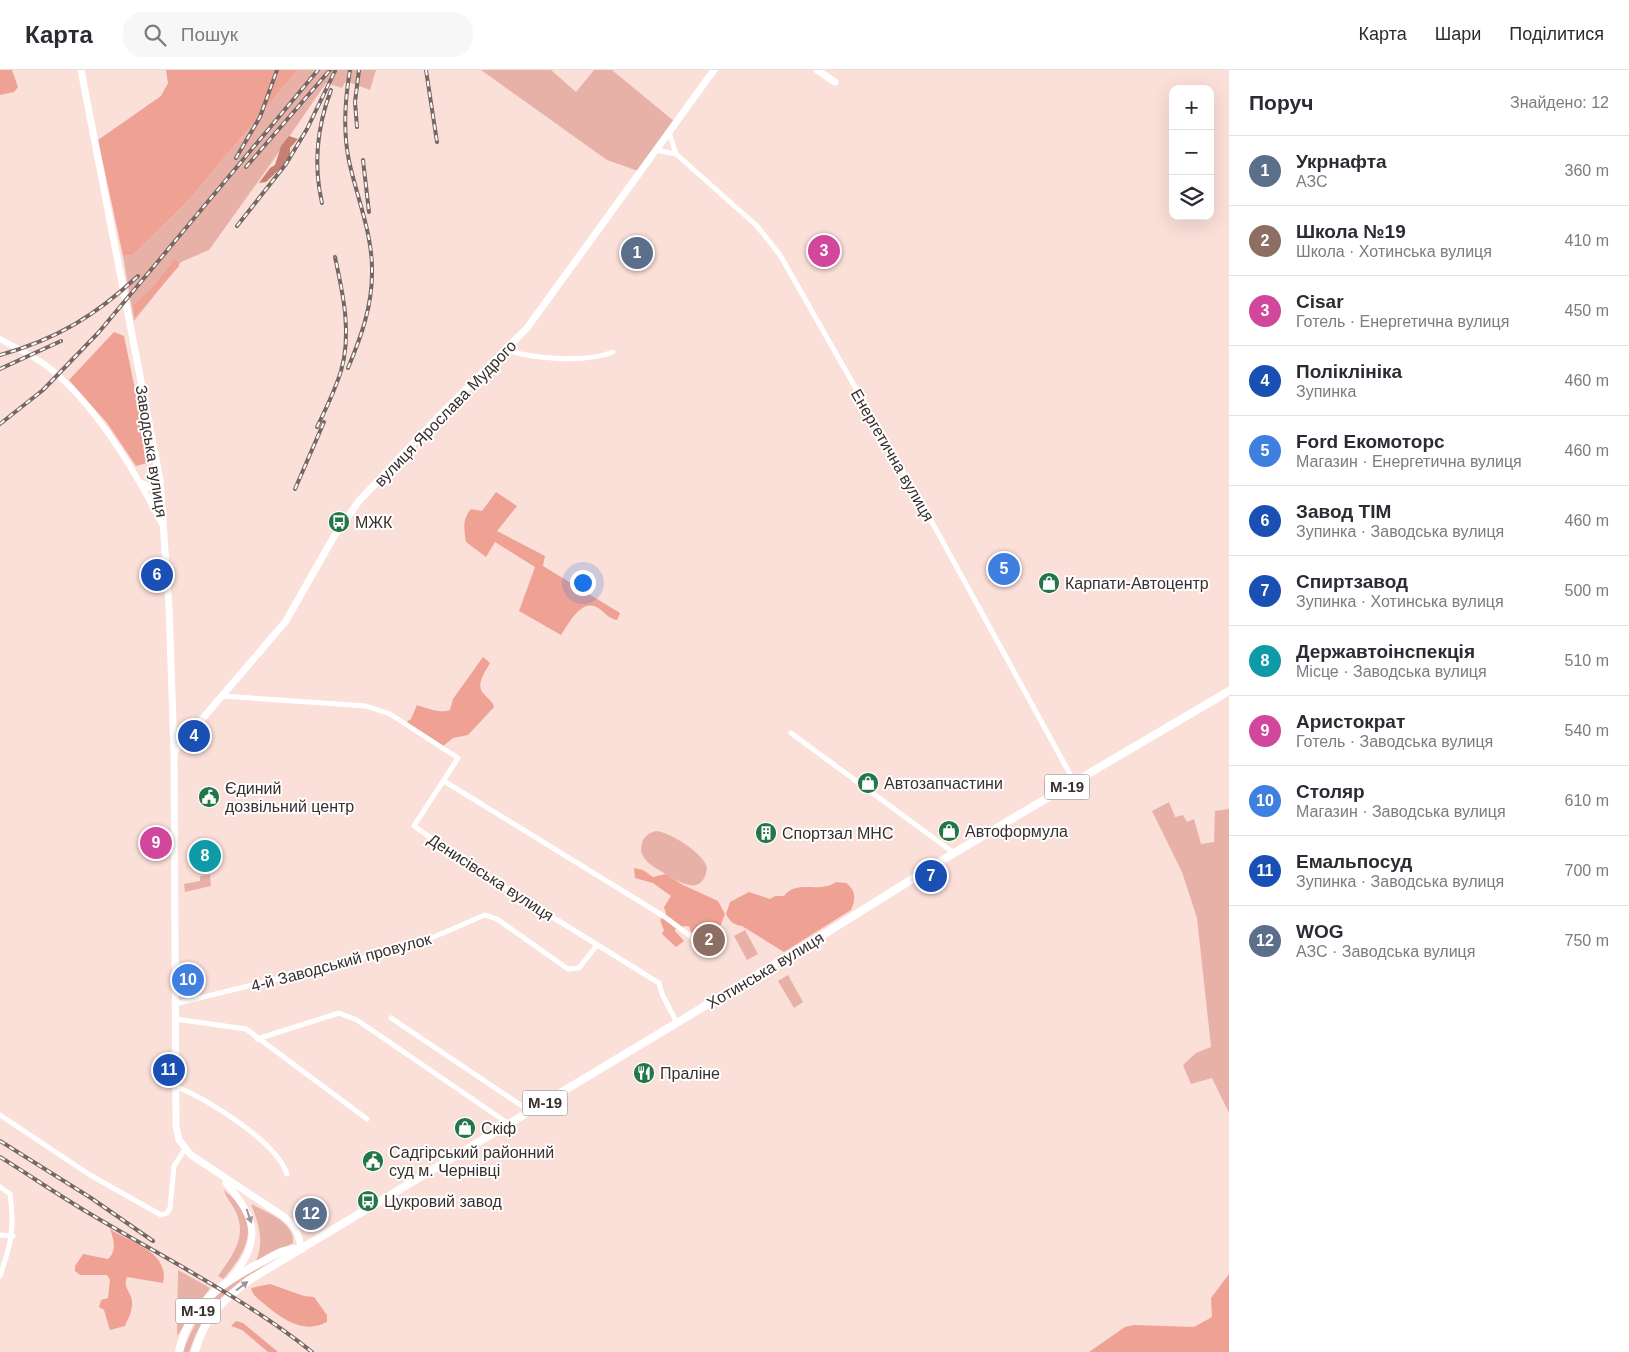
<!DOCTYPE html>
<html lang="uk">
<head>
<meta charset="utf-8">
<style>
  body { margin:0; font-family:Arial,sans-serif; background:#f7f7f7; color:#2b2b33 }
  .controls { position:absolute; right:15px; top:15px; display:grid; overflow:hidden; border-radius:10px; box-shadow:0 5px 20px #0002 }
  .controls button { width:45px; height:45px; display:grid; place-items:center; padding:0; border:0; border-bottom:1px solid #e1e1e2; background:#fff; color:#2b2b33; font:25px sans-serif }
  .you { position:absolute; left:582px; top:512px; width:18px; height:18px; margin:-12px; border:4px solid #fff; border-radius:50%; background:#1a73e8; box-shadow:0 0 0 8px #1a73e833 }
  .badge { display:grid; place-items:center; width:32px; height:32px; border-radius:50%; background:#237648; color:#fff; font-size:16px; font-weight:700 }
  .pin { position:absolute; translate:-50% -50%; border:2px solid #fff; box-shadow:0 1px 5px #0006 }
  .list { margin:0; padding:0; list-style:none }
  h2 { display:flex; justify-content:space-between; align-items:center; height:65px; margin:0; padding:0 20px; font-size:21px }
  h2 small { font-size:16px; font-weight:400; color:#7c7c81 }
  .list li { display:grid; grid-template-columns:32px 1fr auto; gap:15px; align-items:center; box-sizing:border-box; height:70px; padding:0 20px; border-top:1px solid #e1e1e2 }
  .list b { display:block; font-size:19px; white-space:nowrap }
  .list p { margin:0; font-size:16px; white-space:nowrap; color:#7c7c81 }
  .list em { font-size:16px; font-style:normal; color:#7c7c81 }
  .icon { flex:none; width:28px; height:28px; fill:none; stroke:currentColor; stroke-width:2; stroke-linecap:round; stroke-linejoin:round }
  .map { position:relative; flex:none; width:1229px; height:1282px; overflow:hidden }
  header { display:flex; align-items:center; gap:30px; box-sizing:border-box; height:70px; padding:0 25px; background:#fff; border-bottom:1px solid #e1e1e2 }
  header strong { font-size:24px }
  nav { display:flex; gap:28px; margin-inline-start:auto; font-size:18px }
  .search { width:350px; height:45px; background:#f7f7f7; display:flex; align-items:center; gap:12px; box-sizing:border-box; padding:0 18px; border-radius:20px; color:#7c7c81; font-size:19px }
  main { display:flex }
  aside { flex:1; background:#fff }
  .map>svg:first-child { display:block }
</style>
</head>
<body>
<header>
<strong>Карта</strong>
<div class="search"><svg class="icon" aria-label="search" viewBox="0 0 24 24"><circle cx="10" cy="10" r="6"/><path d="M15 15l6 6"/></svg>Пошук</div>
<nav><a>Карта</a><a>Шари</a><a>Поділитися</a></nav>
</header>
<main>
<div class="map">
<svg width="1229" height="1282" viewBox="0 0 1229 1282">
  <rect width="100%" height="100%" fill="#fbdfd9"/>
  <g fill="#e8b1a7">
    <path d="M298 0H376L370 20 346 11 342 18 326 13 265 102 209 180 181 192 134 251 123 186 133 185 187 132Z"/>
    <path d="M481 0H551L576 22 594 0H612L675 52 638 101 607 90Z"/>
    <path d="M1169 732 1175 747 1183 745 1187 752 1194 749 1201 774 1214 772 1215 741 1229 739V1043L1212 1008 1191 1014 1183 995 1196 983 1211 977 1197 848 1182 802 1152 741Z"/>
    <path d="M656 761C670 762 705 784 707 798 703 827 680 813 666 804 654 797 637 789 642 773 644 766 649 763 656 761Z"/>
    <path d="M210 805 211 816 185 822 184 814 200 811V806Z"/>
    <path d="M745 860 758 884 747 890 734 866Z"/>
    <path d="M788 905 803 932 794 938 778 911Z"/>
    <path d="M224 1120C260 1150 252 1177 223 1209L218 1206C233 1185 248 1166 235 1140 232 1134 225 1126 224 1120Z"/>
    <path d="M251 1134C267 1143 295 1152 293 1173L255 1193C265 1173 259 1154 251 1134Z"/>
    <path d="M288 1182C286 1189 263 1199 254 1204 217 1227 204 1241 189 1282H183C206 1220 232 1210 288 1182Z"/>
    <path d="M178 1200 210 1218 177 1266Z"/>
  </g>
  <g fill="#efa294">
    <path d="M0 0H12L18 17 14 22 0 25Z"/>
    <path d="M166 0H298L187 132 133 185 123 186 98 70 161 26 168 13Z"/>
    <path d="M175 189 178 192 179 196 135 247 133 236 152 218Z"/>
    <path d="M114 262 124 266 150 392 136 396 107 353 69 310Z"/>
    <path d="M496 422 517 436 497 461 545 486 543 496 620 543 617 550C610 549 606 544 601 540 583 525 570 552 561 565L519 541 535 497 495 472 486 487 466 472C464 458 462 450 471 439L482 441Z"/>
    <path d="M483 587 490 593C485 602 475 615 484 624 488 629 492 630 494 637L468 665 453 668 442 677 405 653 411 649 417 635C426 638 442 644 450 640L453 629Z"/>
    <path d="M634 798 643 800 653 807 666 804 683 815 718 831 725 844 718 862 714 857 701 856 695 863 691 862 689 856 676 857 675 861 684 871 676 877 662 864 664 860 660 850 666 843 664 837 671 826 653 813 635 808Z"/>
    <path d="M836 812 846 813C856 820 856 829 851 840L784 882 742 856C734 855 730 852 726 844L730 832 749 822 770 829 775 826H784C797 809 819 824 836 812Z"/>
    <path d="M110 1159C131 1173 170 1182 163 1213L127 1207C122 1219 133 1222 132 1234 132 1243 128 1248 125 1256L110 1260 104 1240 99 1237 101 1230 108 1228 110 1210 107 1205H80L75 1201V1196L83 1184 108 1189C117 1181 114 1170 110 1159Z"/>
    <path d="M1229 1204V1282H1089L1125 1257 1134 1255 1194 1257 1212 1247 1211 1228Z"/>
    <path d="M270 1214 304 1226 314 1227 327 1245V1252C303 1265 281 1248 263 1233 257 1228 253 1226 251 1218Z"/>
    <path d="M236 1251 243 1253 278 1282H268L242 1260 231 1256Z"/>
  </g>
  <path fill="#c98073" d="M289 66 298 69 290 78V84L283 96 266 112 259 113 270 98 275 95 281 76Z"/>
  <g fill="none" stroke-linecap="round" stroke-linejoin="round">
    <g stroke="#fff" stroke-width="5">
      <path d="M669 62 676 84"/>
      <path d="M656 80 676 84 757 156 780 185 938 463 1070 704"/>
      <path d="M506 280C533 289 586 293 613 282"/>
      <path d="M223 626 366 636 390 644 458 688 414 756 478 801 659 913 662 924 677 953"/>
      <path d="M791 663 954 783"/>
      <path d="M444 711 665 847 698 872"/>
      <path d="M175 934 399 879 422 872 485 845 497 849 568 899 579 898 597 875"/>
      <path d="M391 948 531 1042"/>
      <path d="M175 949 246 959 367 1049"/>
      <path d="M257 969 339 943 357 950 509 1054"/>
      <path d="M175 1016C207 1029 276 1071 287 1104"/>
      <path d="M0 1045 90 1105 161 1145 167 1143 170 1138 174 1096 185 1079"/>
      <path d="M0 1117 10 1124C15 1158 11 1174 0 1206"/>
      <path d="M0 1165 13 1166"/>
    </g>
    <path stroke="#fff" stroke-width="6" d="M0 269C14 277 30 284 44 294 94 331 134 399 162 454"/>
    <g stroke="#fff" stroke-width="7">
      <path d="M81 0 160 410 169 537 174 682 176 1056 179 1070 191 1085 283 1146 291 1153 297 1162 302 1179"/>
      <path d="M817 0 835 12"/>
      <path d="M141 413 151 418 156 416 160 410"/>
      <path d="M174 682 286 551 333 468 359 431 438 347 527 258 714 0"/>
      <path d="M226 1113C256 1147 263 1171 231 1208"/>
    </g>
    <g stroke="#fff" stroke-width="8">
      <path d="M179 1282C189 1235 222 1212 262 1192 275 1185 286 1177 302 1179"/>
      <path d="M195 1282C204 1247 222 1231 249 1210L818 868 954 783 1229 621"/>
    </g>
    <g stroke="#776763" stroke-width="4">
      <g id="rail">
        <path d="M426 0 437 72"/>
        <path d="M357 57 355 32 359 0"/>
        <path d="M236 88 260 47 277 0"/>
        <path d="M363 90 369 142"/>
        <path d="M246 97 330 0"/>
        <path d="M322 133C313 94 317 57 331 20"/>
        <path d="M237 156 286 94 307 59 335 1"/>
        <path d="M0 285C57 269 95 246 138 206"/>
        <path d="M348 298C361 267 372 237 372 203 373 165 357 128 349 91 343 62 345 29 350 0"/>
        <path d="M0 299 61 271"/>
        <path d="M0 354 43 320 99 262 318 0"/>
        <path d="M317 357C326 339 335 320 341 301 352 263 343 224 335 187"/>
        <path d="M295 419 324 352"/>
        <path d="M0 1071 91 1128 153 1171"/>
        <path d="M0 1087C29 1105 57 1124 87 1142 162 1187 243 1227 312 1282"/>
      </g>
    </g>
    <use href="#rail" stroke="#fff" stroke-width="2" stroke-dasharray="5.5" stroke-linecap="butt"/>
  </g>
  <defs><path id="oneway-solid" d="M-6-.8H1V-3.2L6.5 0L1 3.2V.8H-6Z" transform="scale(1.25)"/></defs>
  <g fill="#9c9796">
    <use href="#oneway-solid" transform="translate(249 1146) rotate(71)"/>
    <use href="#oneway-solid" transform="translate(242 1216) rotate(-37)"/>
  </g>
  <defs>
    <g id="bus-disc" transform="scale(1.125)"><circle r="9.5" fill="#237648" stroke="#fff"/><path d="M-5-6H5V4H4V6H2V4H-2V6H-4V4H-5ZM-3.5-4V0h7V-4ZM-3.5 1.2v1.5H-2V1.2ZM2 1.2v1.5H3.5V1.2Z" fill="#fff"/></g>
    <g id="shop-disc" transform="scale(1.125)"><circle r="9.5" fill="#237648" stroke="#fff"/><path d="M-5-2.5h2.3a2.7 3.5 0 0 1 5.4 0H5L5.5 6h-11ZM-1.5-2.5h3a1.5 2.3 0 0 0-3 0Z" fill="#fff"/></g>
    <g id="civic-disc" transform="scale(1.125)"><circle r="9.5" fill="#237648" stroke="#fff"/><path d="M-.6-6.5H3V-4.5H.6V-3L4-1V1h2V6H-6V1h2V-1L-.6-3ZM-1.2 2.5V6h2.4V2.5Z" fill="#fff"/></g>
    <g id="building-disc" transform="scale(1.125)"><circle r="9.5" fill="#237648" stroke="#fff"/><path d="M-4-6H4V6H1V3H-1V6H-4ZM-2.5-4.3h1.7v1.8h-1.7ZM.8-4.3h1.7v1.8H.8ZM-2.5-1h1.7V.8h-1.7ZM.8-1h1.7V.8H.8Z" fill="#fff"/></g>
    <g id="restaurant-disc" transform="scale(1.125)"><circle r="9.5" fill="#237648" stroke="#fff"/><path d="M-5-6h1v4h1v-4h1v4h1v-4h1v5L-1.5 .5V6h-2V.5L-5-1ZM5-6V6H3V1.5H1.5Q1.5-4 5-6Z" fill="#fff"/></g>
  </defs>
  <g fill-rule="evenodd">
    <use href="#bus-disc" x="339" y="452"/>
    <use href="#shop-disc" x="1049" y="513"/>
    <use href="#shop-disc" x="868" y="713"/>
    <use href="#civic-disc" x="209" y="727"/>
    <use href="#shop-disc" x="949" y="761"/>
    <use href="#building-disc" x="766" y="763"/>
    <use href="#restaurant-disc" x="644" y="1003"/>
    <use href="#shop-disc" x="465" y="1058"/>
    <use href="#civic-disc" x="373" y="1091"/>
    <use href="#bus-disc" x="368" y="1131"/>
  </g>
  <g text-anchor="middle" stroke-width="4" stroke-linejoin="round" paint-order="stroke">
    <g fill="#fff" stroke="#746d6b" stroke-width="1">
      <rect x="1044.5" y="704.5" width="45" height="25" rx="4"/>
      <rect x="522.5" y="1020.5" width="45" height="25" rx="4"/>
      <rect x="175.5" y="1228.5" width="45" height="25" rx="4"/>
    </g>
    <g font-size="15" font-weight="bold" fill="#392f2c">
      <text x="1067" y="722">М-19</text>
      <text x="545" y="1038">М-19</text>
      <text x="198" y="1246">М-19</text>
    </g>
    <g font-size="16" fill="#392f2c" stroke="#fff">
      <text transform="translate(445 343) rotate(-46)" y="6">вулиця Ярослава Мудрого</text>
      <text transform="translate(152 381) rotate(81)" y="6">Заводська вулиця</text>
      <text transform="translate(893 385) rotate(60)" y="6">Енергетична вулиця</text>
      <text transform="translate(491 807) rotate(33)" y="6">Денисівська вулиця</text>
      <text transform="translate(341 892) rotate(-15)" y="6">4-й Заводський провулок</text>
      <text transform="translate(765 900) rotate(-31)" y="6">Хотинська вулиця</text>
    </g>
    <g font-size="16" fill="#392f2c" stroke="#fff" text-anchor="start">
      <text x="355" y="458">МЖК</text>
      <text x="1065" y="519">Карпати-Автоцентр</text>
      <text x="884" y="719">Автозапчастини</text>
      <text x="225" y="724">Єдиний<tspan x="225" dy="18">дозвільний центр</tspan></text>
      <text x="965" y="767">Автоформула</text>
      <text x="782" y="769">Спортзал МНС</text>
      <text x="660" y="1009">Праліне</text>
      <text x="481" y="1064">Скіф</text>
      <text x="389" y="1088">Садгірський районний<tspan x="389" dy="18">суд м. Чернівці</tspan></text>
      <text x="384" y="1137">Цукровий завод</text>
    </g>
  </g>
</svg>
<div class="controls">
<button>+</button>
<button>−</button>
<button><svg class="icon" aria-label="layers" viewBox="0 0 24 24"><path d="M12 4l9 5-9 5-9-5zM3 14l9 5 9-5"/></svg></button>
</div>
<div class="you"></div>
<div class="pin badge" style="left:637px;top:183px;background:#5c6f8a">1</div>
<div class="pin badge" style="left:709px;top:870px;background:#8d6e63">2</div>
<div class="pin badge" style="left:824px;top:181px;background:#d1479c">3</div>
<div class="pin badge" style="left:194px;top:666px;background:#1a4fb4">4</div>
<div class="pin badge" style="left:1004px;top:499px;background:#3f7fe0">5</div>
<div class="pin badge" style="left:157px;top:505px;background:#1a4fb4">6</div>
<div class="pin badge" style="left:931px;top:806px;background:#1a4fb4">7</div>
<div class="pin badge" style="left:205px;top:786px;background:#0f9aa8">8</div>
<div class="pin badge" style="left:156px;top:773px;background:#d1479c">9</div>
<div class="pin badge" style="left:188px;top:910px;background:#3f7fe0">10</div>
<div class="pin badge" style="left:169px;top:1000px;background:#1a4fb4">11</div>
<div class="pin badge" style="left:311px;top:1144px;background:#5c6f8a">12</div>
</div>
<aside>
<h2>Поруч<small>Знайдено: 12</small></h2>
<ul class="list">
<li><span class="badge" style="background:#5c6f8a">1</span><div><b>Укрнафта</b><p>АЗС</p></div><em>360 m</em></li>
<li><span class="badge" style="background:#8d6e63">2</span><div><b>Школа №19</b><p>Школа · Хотинська вулиця</p></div><em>410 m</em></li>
<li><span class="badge" style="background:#d1479c">3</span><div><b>Cisar</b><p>Готель · Енергетична вулиця</p></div><em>450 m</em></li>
<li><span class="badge" style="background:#1a4fb4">4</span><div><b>Поліклініка</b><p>Зупинка</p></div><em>460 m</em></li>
<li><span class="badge" style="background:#3f7fe0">5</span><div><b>Ford Екомоторс</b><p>Магазин · Енергетична вулиця</p></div><em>460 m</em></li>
<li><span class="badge" style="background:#1a4fb4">6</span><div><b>Завод ТІМ</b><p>Зупинка · Заводська вулиця</p></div><em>460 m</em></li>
<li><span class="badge" style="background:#1a4fb4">7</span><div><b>Спиртзавод</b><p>Зупинка · Хотинська вулиця</p></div><em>500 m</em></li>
<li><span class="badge" style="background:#0f9aa8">8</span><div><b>Державтоінспекція</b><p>Місце · Заводська вулиця</p></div><em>510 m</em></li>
<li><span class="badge" style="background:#d1479c">9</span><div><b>Аристократ</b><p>Готель · Заводська вулиця</p></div><em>540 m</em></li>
<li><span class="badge" style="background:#3f7fe0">10</span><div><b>Столяр</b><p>Магазин · Заводська вулиця</p></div><em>610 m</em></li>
<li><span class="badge" style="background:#1a4fb4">11</span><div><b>Емальпосуд</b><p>Зупинка · Заводська вулиця</p></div><em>700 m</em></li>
<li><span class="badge" style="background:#5c6f8a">12</span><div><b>WOG</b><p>АЗС · Заводська вулиця</p></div><em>750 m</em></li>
</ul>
</aside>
</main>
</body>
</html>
